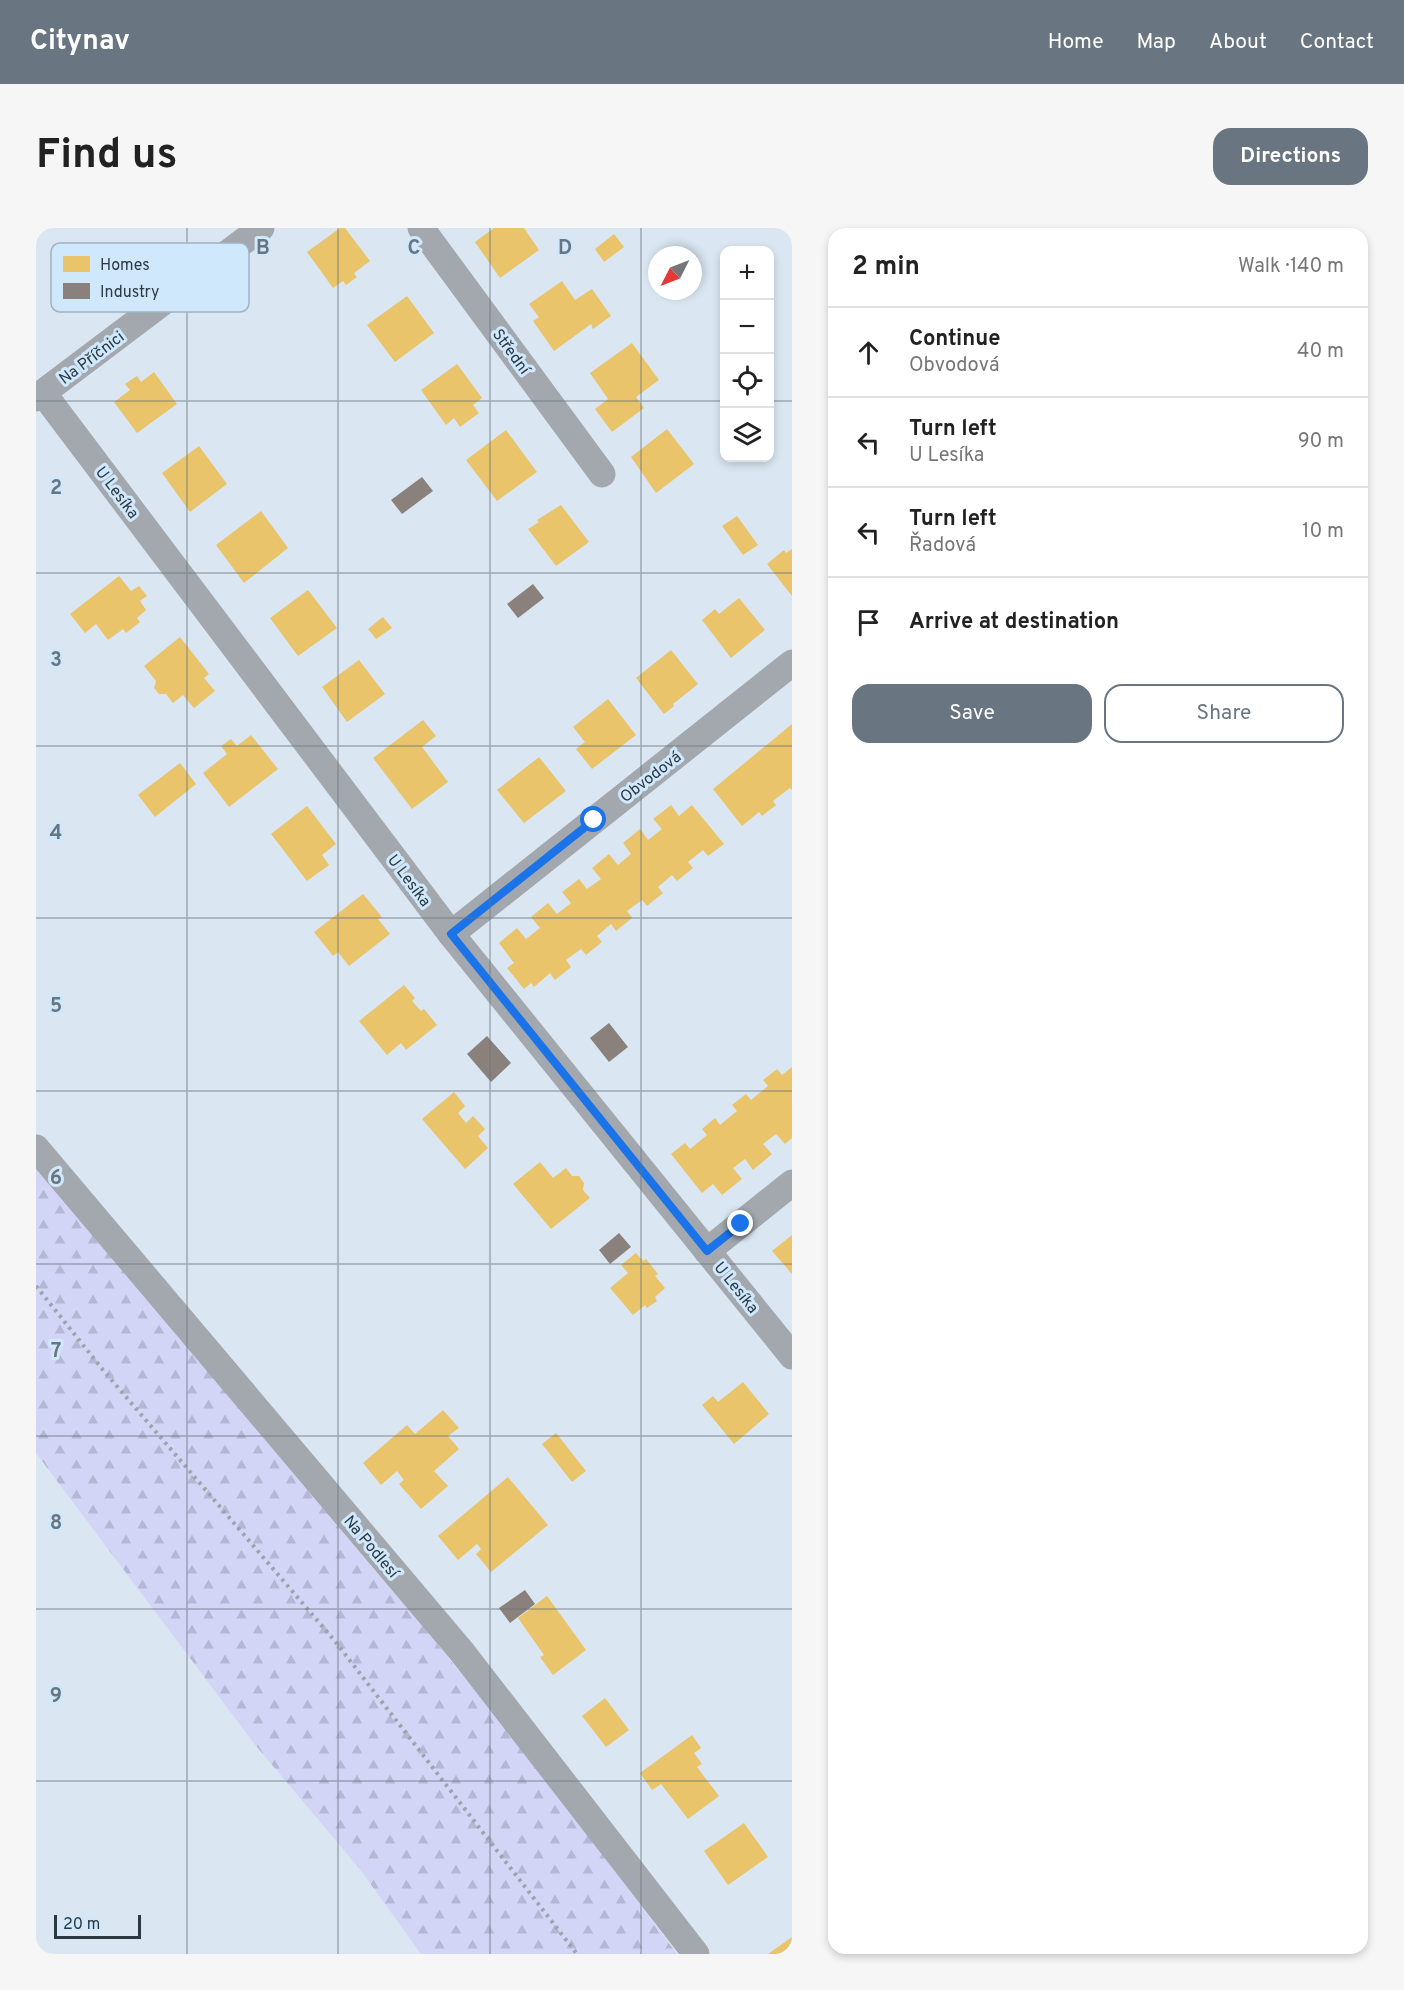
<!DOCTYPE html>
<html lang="en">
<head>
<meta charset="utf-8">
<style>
  body { margin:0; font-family:Overpass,sans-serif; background:#f6f6f6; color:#222 }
  .controls { position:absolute; right:18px; top:18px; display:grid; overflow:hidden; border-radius:12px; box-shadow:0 3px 9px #0003 }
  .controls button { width:54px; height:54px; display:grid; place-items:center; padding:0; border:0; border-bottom:2px solid #e0e0e0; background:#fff; color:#222; font:30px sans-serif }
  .compass { position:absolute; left:612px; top:18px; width:54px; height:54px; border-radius:50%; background:#fff; box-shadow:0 3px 9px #0003; rotate:228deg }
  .scale { position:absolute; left:18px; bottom:15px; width:87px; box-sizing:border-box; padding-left:6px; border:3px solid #2c3842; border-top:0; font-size:16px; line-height:21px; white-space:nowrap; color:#2c3842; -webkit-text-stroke:4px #cfe8fc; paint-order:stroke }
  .stop { position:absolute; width:18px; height:18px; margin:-14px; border:4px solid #1a73e8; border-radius:50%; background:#fff }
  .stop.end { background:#1a73e8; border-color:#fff; box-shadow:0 2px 6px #0008 }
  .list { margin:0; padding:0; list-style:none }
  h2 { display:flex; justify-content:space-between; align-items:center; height:78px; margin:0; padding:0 24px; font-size:26px }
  h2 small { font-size:20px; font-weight:400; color:#767676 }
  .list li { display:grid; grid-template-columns:39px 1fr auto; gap:18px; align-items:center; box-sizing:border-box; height:90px; padding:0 24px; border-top:2px solid #e0e0e0 }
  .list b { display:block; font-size:22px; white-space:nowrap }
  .list p { margin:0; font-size:20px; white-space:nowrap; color:#767676 }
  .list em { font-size:20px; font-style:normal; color:#767676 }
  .actions { display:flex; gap:12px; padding:18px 24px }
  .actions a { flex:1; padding:14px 0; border:2px solid #697580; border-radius:18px; text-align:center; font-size:21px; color:#697580 }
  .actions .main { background:#697580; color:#fff }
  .icon { flex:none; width:33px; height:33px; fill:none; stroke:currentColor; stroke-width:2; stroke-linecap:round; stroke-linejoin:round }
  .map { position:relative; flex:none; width:756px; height:1726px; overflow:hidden; border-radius:18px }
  header { display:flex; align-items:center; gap:36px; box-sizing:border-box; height:84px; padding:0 30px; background:#697580; color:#fff }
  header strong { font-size:28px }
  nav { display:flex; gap:33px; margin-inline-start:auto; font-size:21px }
  .intro { display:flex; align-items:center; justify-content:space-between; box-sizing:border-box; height:144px; padding:0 36px }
  h1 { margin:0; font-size:42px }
  .button { padding:15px 27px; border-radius:18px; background:#697580; color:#fff; font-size:21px; font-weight:700 }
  main { display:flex; gap:36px; padding:0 36px }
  aside { flex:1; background:#fff; border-radius:18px; box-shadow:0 3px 9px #0003 }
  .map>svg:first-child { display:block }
</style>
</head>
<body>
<header>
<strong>Citynav</strong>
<nav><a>Home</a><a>Map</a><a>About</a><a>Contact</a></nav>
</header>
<div class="intro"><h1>Find us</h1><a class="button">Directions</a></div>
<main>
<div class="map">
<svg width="756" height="1726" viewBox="0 0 756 1726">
  <defs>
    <pattern id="forest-firs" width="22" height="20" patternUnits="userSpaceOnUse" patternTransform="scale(1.5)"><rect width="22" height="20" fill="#d3d5f6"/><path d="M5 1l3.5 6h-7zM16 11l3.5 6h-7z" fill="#b5b8d4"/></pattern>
  </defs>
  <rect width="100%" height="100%" fill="#dae7f2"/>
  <path fill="url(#forest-firs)" d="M0 932 344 1345 507 1547 641 1726H385L323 1640 220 1518 0 1225Z"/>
  <g fill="#e9c46a">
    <path d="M304 0H309L334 33 318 45 321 49 310 57 307 53 297 60 271 24Z"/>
    <path d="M458 0H488L503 22 464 50 439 14Z"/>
    <path d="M578 6 588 19 568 34 559 21Z"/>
    <path d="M526 53 539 72 556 61 575 88 557 101 555 96 518 123 497 93 503 89 493 76Z"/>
    <path d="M371 68 398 105 359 134 331 97Z"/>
    <path d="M596 115 623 152 600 169 608 180 576 204 559 181 572 171 554 145Z"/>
    <path d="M421 136 446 170 437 177 443 185 424 199 418 190 410 197 385 162Z"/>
    <path d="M118 144 141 176 101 205 78 174 94 162 89 156 101 148 105 154Z"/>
    <path d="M631 201 658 236 620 265 595 229Z"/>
    <path d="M470 202 501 244 461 273 430 232Z"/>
    <path d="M163 218 191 256 154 284 126 245Z"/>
    <path d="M525 277 553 314 520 338 492 301 503 294 501 292Z"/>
    <path d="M225 283 252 320 208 355 180 317Z"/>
    <path d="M701 288 722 317 707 327 686 298Z"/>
    <path d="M756 321V368L731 336 748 322 750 325Z"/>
    <path d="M83 348 95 363 103 358 111 368 104 373 110 382 101 390 104 394 90 405 87 401 72 412 60 396 49 405 34 386Z"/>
    <path d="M272 362 301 400 262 428 234 390Z"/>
    <path d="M703 370 729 402 695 430 666 392 679 381 683 386Z"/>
    <path d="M347 389 356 400 340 411 332 401Z"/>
    <path d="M144 409 173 446 168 450 179 463 158 480 147 467 137 475 130 466H123L118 460 120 453 108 438Z"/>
    <path d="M635 422 662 456 637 476 638 478 628 486 600 450Z"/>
    <path d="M323 432 349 466 311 494 286 459Z"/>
    <path d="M572 471 600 507 556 541 540 521 549 514 537 499Z"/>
    <path d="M387 492 400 508 386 519 412 554 376 581 337 530Z"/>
    <path d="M756 496V562L754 560 737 573 740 577 726 588 723 584 706 598 677 561Z"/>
    <path d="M215 507 242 541 193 579 167 545 191 526 185 518 195 511 201 518Z"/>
    <path d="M503 529 530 563 488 595 461 562Z"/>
    <path d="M144 535 160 556 119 589 102 567Z"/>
    <path d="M635 577 643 588 656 577 688 616 672 628 667 622 652 634 657 640 641 653 636 647 622 659 627 665 611 678 606 672 591 683 596 690 580 703 575 696 561 708 566 714 550 727 545 721 530 732 535 739 519 752 514 745 498 759 495 755 488 761 471 740 478 735 463 715 481 700 490 711 504 700 495 689 512 675 521 686 535 675 526 664 543 651 551 661 565 651 556 640 573 626 582 637 595 626 587 615 604 601 612 612 626 601 617 591Z"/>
    <path d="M271 578 300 616 286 627 293 637 271 653 235 606Z"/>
    <path d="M327 666 346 689 342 691 354 706 313 738 302 724 297 728 278 704Z"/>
    <path d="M368 757 379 770 376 773 385 783 388 781 401 797 370 822 365 815 351 827 323 793Z"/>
    <path d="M756 839V910L749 916 740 906 727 916 736 926 717 942 709 931 697 940 706 951 686 967 677 956 666 965 635 926 649 915 654 921 671 907 666 901 679 890 684 897 701 883 696 877 710 866 715 872 732 858 727 852 741 841 746 847Z"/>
    <path d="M418 864 429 878 422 885 430 895 437 888 449 901 442 908 452 920 429 941 386 891Z"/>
    <path d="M504 934 517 950 530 940 536 948H543L548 955 547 962 554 970 515 1001 477 956Z"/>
    <path d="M756 1007V1046L736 1023Z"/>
    <path d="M600 1025 607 1033 610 1031 622 1046 619 1048 629 1060 619 1069 621 1073 611 1080 609 1077 597 1087 574 1060 592 1045 585 1037Z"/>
    <path d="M707 1154 733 1186 698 1216 666 1177 677 1168 682 1174Z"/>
    <path d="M407 1182 423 1200 412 1208 423 1221 398 1243 412 1258 385 1281 363 1256 368 1252 361 1243 345 1257 327 1235 371 1197 379 1206Z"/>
    <path d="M520 1205 550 1243 536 1254 506 1216Z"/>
    <path d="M472 1249 512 1297 455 1344 440 1326 445 1321 441 1316 422 1332 402 1308Z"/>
    <path d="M511 1368 550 1422 517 1447 504 1429 508 1427 482 1390Z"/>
    <path d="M569 1470 593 1502 570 1519 546 1488Z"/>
    <path d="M656 1507 665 1520 658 1525 666 1536 661 1539 683 1568 652 1591 625 1556 616 1562 604 1545Z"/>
    <path d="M708 1595 732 1629 692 1657 668 1623Z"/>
    <path d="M756 1709V1726H732Z"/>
  </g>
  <g fill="#8a817c">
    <path d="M386 249 397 263 366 286 355 272Z"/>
    <path d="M497 356 508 370 482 390 471 376Z"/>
    <path d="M573 795 592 819 573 834 554 810Z"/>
    <path d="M451 808 475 835 455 854 431 826Z"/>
    <path d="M583 1005 595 1019 574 1036 563 1022Z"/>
    <path d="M489 1362 499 1376 474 1395 463 1380Z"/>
  </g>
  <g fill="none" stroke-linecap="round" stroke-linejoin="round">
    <path stroke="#9ea4ab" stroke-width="4" stroke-dasharray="3 4.5" stroke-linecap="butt" d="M0 1058 67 1142 298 1412 541 1726"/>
    <g stroke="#a3a8af" stroke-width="27">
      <path d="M385 0 566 246"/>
      <path d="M7 165 415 706 756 1128"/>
      <path d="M0 170 225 0"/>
      <path d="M415 706 756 435"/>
      <path d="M0 920 426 1424 660 1726"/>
      <path d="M671 1023 756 955"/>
    </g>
  </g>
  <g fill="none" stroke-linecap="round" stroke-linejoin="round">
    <path stroke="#1a73e8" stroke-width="8" d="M558 592 415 706 671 1023 705 996"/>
  </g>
  <path fill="none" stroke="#697580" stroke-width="1.5" stroke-opacity="0.55" d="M151 0V1726M302 0V1726M454 0V1726M605 0V1726M0 173H688M734 173H756M0 345H756M0 518H756M0 690H756M0 863H756M0 1036H756M0 1208H756M0 1381H756M0 1553H756"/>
  <g text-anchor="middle" stroke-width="6" stroke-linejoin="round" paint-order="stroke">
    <g font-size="16" fill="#2c3842" stroke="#cfe8fc">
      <text transform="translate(476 123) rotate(54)" y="6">Střední</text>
      <text transform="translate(55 129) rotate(-37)" y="6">Na Příčnici</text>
      <text transform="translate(82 264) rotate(53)" y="6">U Lesíka</text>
      <text transform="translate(614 548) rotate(-38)" y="6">Obvodová</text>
      <text transform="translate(374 652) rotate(53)" y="6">U Lesíka</text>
      <text transform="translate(701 1059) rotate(51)" y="6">U Lesíka</text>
      <text transform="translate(336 1318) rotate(50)" y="6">Na Podlesí</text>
    </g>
  </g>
  <rect x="15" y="15" width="198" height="69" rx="9" fill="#cfe8fc" stroke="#9eb3c4" stroke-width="1.5"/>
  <rect x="27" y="28" width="27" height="16" fill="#e9c46a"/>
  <rect x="27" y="55" width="27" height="16" fill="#8a817c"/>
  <g font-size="16" fill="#2c3842">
    <text x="64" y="42">Homes</text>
    <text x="64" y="69">Industry</text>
  </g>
  <g font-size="20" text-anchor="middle" font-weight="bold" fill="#697580" stroke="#cfe8fc" stroke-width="6" stroke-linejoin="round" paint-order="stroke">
    <text x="227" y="26">B</text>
    <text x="378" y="26">C</text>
    <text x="529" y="26">D</text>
    <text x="20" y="266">2</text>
    <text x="20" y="438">3</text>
    <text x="20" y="611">4</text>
    <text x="20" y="784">5</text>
    <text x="20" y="956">6</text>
    <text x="20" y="1129">7</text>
    <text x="20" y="1301">8</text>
    <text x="20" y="1474">9</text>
  </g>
</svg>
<div class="controls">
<button>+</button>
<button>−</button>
<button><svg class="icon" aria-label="locate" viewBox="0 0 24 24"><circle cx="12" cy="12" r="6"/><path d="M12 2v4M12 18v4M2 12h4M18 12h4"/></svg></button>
<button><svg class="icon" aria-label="layers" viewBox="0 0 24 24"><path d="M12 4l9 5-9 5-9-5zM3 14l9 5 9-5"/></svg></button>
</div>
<svg class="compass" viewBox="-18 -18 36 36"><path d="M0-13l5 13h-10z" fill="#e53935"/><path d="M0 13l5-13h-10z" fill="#767676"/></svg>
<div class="scale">20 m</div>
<div class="stop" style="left:558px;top:592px"></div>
<div class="stop end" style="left:705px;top:996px"></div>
</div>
<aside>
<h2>2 min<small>Walk · 140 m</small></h2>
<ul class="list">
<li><svg class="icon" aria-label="ahead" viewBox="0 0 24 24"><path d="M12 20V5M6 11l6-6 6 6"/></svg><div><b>Continue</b><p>Obvodová</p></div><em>40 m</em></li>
<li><svg class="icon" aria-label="left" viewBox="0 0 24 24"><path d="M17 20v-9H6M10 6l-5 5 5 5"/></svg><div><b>Turn left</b><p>U Lesíka</p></div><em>90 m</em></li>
<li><svg class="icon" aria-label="left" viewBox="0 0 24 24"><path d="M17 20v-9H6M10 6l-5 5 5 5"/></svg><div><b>Turn left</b><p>Řadová</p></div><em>10 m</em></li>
<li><svg class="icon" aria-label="arrive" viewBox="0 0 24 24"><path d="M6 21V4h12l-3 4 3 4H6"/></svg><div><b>Arrive at destination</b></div></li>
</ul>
<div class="actions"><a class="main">Save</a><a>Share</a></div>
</aside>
</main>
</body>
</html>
